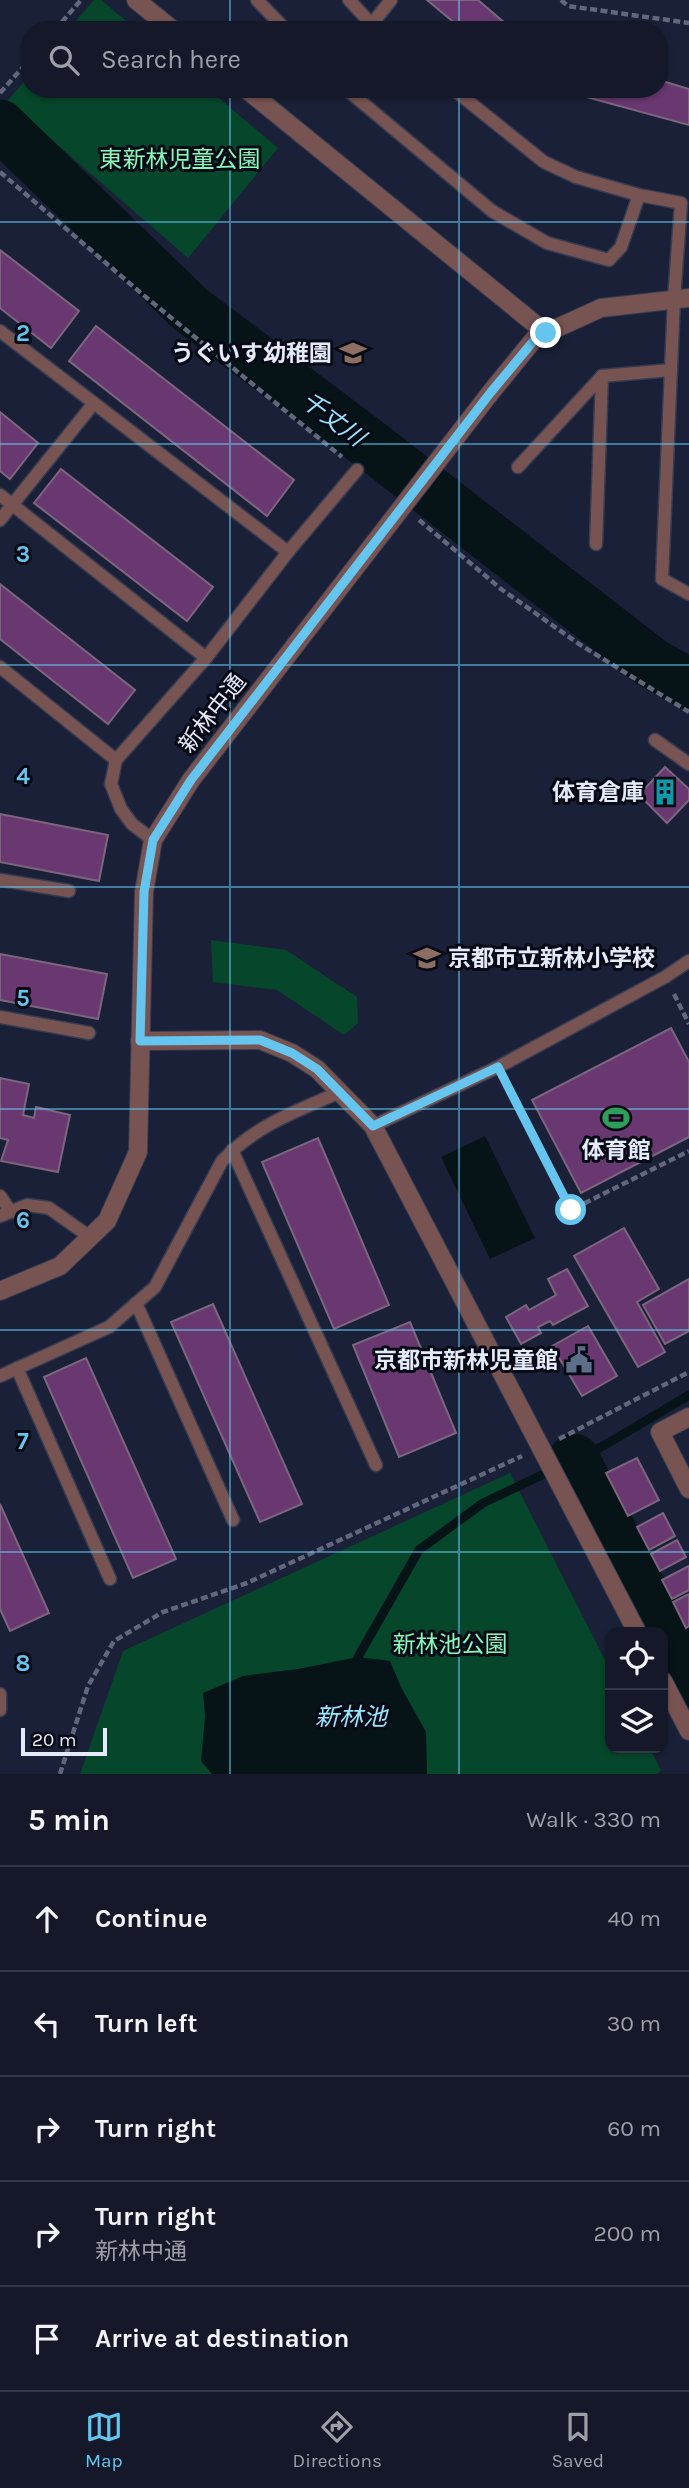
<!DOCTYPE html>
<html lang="en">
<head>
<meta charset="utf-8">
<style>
  body { margin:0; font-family:Karla,"Noto Sans JP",sans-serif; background:#1d2131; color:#f1f3f6 }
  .controls { position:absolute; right:21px; bottom:21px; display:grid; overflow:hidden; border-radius:14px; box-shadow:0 2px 5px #0004 }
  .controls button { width:63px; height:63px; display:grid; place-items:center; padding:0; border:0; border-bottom:2px solid #333746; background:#141829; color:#f1f3f6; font:35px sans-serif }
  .scale { position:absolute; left:21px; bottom:18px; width:86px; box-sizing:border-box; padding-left:7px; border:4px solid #e5eafa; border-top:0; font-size:19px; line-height:24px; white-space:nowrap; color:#e5eafa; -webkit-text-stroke:5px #080a15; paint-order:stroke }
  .stop { position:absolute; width:21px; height:21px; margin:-16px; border:5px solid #65c5ee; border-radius:50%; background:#fff }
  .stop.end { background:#65c5ee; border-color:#fff; box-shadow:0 2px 7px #0008 }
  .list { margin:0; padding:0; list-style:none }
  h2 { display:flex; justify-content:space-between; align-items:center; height:91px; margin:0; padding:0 28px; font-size:30px }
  h2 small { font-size:23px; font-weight:400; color:#9da0a8 }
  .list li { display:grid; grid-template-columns:46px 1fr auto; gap:21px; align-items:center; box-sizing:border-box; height:105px; padding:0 28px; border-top:2px solid #333746 }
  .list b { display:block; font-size:26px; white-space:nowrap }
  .list p { margin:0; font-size:23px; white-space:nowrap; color:#9da0a8 }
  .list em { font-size:23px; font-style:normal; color:#9da0a8 }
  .icon { flex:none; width:38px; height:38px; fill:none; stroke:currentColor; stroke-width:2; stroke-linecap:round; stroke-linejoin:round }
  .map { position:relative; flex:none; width:689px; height:1774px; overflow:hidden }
  .search { position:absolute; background:#141829; box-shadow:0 2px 5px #0004; left:21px; right:21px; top:21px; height:77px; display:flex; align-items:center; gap:18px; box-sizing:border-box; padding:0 24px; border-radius:28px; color:#9da0a8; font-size:26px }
  .sheet { height:616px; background:#141829 }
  nav { display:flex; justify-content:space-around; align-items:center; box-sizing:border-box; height:98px; border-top:2px solid #333746; background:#141829; font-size:19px; color:#9da0a8 }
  nav a { display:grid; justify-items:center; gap:4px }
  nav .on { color:#65c5ee }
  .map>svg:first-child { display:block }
</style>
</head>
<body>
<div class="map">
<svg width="689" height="1774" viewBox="0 0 689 1774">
  <rect width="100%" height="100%" fill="#1a2037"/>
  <g fill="#06472b">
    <path d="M94 0H101L137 30H68Z"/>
    <path d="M30 75V89H208L278 148 188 258 7 101Z"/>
    <path d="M211 940 286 950 357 997 358 1023 344 1035 277 990 213 982Z"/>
    <path d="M510 1473 610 1670V1748H650L661 1771 656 1774H80L123 1651Z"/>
  </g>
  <g fill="#061317">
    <path d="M485 1136 535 1238 490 1259 441 1157Z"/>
    <path d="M358 1657 390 1661 401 1687 426 1732 427 1774H212L201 1761 205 1716 203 1693 243 1676 298 1669Z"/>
  </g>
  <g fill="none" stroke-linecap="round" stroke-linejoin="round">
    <path stroke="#061317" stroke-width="9" d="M358 1657 419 1550 483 1503 605 1445 689 1395"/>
    <g stroke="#061317" stroke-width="51">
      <path d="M0 125 190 309 372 446 652 663 689 684"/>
      <path d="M574 1459 689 1682"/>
    </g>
  </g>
  <g fill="#693870" stroke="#7b667e" stroke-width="2">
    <path d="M427 0H478L513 30H463Z"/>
    <path d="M659 80 689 89V125L557 89H659Z"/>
    <path d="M0 250 79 311 51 348 0 308Z"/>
    <path d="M96 326 294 480 267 516 69 361Z"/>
    <path d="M0 412 38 443 10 479 0 471Z"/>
    <path d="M61 469 213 587 187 621 34 503Z"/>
    <path d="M0 584 135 690 108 724 0 639Z"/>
    <path d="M665 767 689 789V800L667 823 639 795Z"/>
    <path d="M0 814 108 835 99 881 0 862Z"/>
    <path d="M0 954 107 974 98 1019 0 1000Z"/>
    <path d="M671 1028 689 1062V1137L581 1193 532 1100Z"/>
    <path d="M0 1078 29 1084 23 1115 34 1118 36 1107 70 1115 58 1172 1 1161 8 1140 0 1138Z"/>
    <path d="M318 1138 389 1305 334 1329 262 1162Z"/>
    <path d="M624 1228 659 1289 637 1302 665 1352 638 1367 574 1256Z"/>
    <path d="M567 1269 588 1306 553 1325 550 1321 538 1327 541 1333 521 1344 506 1317 526 1305 529 1310 556 1295 548 1279Z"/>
    <path d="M689 1279V1331L665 1344 643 1305Z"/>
    <path d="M213 1304 302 1504 260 1522 171 1322Z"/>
    <path d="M410 1322 456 1433 399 1457 353 1345Z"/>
    <path d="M588 1326 617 1376 582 1396 552 1346Z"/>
    <path d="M86 1358 176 1559 133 1578 44 1377Z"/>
    <path d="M637 1458 659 1500 628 1516 606 1473Z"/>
    <path d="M0 1504 49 1613 10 1631 0 1609Z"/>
    <path d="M663 1513 675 1536 649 1550 637 1527Z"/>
    <path d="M677 1540 686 1557 660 1571 651 1554Z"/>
    <path d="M689 1566V1590L672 1599 662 1580Z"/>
    <path d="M689 1594V1626L686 1628 673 1602Z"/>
  </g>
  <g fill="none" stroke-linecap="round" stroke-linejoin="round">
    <g stroke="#363c52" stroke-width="15">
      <g id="service">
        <path d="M257 0 286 30"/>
        <path d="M349 0 377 30"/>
        <path d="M367 30 391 0"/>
        <path d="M346 89 492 211 547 243 609 260 621 247 639 195"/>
        <path d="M453 89 544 162 576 177 639 195 681 203 674 299 662 579 689 594"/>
        <path d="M0 331 288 552"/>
        <path d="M518 467 602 376 671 370"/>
        <path d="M0 495 206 658"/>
        <path d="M0 520 94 403"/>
        <path d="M596 544 602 376"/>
        <path d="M0 667 116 760"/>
        <path d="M655 740 689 764"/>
        <path d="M153 840 132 824 121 809 111 784 116 760 206 658 288 552 357 470"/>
        <path d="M0 880 69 891"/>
        <path d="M0 1017 89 1033"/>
        <path d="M373 1126 498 1067 665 977 689 961"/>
        <path d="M232 1150 376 1465"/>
        <path d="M0 1196 11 1212"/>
        <path d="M0 1216 27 1205 49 1208 90 1237"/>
        <path d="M136 1303 233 1520"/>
        <path d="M17 1368 110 1579"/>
        <path d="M0 1376 109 1327 155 1287 222 1161C256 1125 295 1112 340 1092"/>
        <path d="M0 1694V1710"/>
      </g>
    </g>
    <g stroke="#363c52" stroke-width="20">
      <g id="minor">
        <path d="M136 0 173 30"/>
        <path d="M246 89 546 333"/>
        <path d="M140 1041 260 1040 292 1053 317 1069 373 1126 637 1632"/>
        <path d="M689 1417 660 1432 689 1489"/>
        <path d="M663 1681 689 1731"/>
      </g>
    </g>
    <g stroke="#363c52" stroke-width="20">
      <path id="tertiary" d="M0 1291 60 1266 107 1221 138 1152 144 892 153 840 191 780 491 392 535 338 601 308 689 298"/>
    </g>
    <g stroke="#62677c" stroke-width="4.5" stroke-dasharray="7 3.5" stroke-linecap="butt">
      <path d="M561 0 568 6 689 23"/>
      <path d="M55 30 81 0"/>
      <path d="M0 93 30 59"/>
      <path d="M0 172 142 294 342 457"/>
      <path d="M419 520 501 589 579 644 689 712"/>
      <path d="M674 994 689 1024"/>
      <path d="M506 1083 571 1210 689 1151"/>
      <path d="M559 1439 689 1372"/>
      <path d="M60 1774 88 1686 114 1641 163 1612 247 1583 522 1456"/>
    </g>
    <use href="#service" stroke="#775451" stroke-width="12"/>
    <use href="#minor" stroke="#775451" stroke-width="18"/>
    <use href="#tertiary" stroke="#775451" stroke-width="18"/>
  </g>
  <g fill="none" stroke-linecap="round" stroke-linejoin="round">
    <path stroke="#65c5ee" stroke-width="9" d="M546 333 536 338 491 392 191 780 153 840 144 892 140 1041 260 1040 292 1053 317 1069 373 1126 498 1067 571 1210"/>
  </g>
  <path fill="none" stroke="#65c5ee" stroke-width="2" stroke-opacity="0.55" d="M230 0V30M459 0V30M230 89V1774M459 89V1774M0 222H689M0 444H689M0 665H689M0 887H689M0 1109H689M0 1330H689M0 1552H689"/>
  <defs>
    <g id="school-bare" transform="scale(2.1)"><path d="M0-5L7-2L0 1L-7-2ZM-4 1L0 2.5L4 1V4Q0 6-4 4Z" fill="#8d6e63" stroke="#080a15" stroke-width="2.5" paint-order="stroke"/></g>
    <g id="building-bare" transform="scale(2.1)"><path d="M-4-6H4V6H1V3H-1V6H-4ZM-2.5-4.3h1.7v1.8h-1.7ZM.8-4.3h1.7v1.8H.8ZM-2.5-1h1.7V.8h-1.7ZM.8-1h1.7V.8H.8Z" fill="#0f9aa8" stroke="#080a15" stroke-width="2.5" paint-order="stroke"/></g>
    <g id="stadium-bare" transform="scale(2.1)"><path d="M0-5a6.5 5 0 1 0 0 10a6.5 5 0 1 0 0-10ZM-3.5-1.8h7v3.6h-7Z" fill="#2e9e5b" stroke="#080a15" stroke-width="2.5" paint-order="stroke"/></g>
    <g id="civic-bare" transform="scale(2.1)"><path d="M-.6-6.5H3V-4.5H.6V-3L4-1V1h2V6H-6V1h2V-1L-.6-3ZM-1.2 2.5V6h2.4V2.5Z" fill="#5c6f8a" stroke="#080a15" stroke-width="2.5" paint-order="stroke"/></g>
  </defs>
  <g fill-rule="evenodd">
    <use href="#school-bare" x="353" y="353"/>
    <use href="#building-bare" x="665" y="792"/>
    <use href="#school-bare" x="427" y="958"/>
    <use href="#stadium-bare" x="616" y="1118"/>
    <use href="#civic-bare" x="579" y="1360"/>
  </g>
  <g text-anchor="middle" stroke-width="6" stroke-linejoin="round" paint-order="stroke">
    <g font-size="23" fill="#88f9bb" stroke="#080a15">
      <text x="180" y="167">東新林児童公園</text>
      <text x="450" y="1652">新林池公園</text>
    </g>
    <g font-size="23" font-weight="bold" fill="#e5eafa" stroke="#080a15" text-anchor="end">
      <text x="332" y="361">うぐいす幼稚園</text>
      <text x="644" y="800">体育倉庫</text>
      <text x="448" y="966" text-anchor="start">京都市立新林小学校</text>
      <text x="616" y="1158" text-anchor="middle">体育館</text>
      <text x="558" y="1368">京都市新林児童館</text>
    </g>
    <g font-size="23" fill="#e5eafa" stroke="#080a15">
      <text transform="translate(212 713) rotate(-52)" y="8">新林中通</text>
    </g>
    <g font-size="24" font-style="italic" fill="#99e5fe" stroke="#080a15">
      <text transform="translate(333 419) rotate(37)" y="8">千丈川</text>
      <text x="351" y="1725">新林池</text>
    </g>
  </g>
  <g font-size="23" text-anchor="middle" font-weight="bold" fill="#65c5ee" stroke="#080a15" stroke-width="6" stroke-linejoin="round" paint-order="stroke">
    <text x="23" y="341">2</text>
    <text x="23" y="562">3</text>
    <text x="23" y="784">4</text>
    <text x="23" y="1006">5</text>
    <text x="23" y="1228">6</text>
    <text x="23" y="1449">7</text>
    <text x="23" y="1671">8</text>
  </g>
</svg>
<div class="controls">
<button><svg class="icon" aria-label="locate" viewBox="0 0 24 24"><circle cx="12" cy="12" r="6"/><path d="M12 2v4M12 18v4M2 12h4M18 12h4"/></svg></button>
<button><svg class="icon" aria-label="layers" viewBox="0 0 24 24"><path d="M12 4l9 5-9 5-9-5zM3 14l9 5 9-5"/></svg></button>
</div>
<div class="scale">20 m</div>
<div class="stop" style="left:571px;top:1210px"></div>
<div class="stop end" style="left:546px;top:333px"></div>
<div class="search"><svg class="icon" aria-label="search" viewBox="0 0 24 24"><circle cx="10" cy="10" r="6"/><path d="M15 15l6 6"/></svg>Search here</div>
</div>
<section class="sheet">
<h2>5 min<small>Walk · 330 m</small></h2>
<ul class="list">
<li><svg class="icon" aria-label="ahead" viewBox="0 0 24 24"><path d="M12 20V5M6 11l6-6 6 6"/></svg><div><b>Continue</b></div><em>40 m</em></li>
<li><svg class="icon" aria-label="left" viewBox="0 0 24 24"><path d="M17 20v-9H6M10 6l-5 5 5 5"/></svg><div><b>Turn left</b></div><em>30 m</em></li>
<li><svg class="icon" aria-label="right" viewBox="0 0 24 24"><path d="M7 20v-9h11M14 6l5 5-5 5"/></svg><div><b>Turn right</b></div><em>60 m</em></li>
<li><svg class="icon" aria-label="right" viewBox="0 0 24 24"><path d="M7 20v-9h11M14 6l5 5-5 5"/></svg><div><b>Turn right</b><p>新林中通</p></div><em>200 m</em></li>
<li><svg class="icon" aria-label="arrive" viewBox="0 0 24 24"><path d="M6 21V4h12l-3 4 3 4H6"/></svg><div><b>Arrive at destination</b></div></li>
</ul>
</section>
<nav>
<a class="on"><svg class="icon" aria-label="map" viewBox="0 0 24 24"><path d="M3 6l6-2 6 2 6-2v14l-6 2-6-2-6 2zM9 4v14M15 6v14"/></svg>Map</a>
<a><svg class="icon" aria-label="directions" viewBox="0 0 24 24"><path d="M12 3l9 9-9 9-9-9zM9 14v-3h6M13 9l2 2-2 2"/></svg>Directions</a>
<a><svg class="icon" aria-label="saved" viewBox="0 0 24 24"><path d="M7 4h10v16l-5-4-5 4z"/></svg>Saved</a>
</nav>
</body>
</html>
